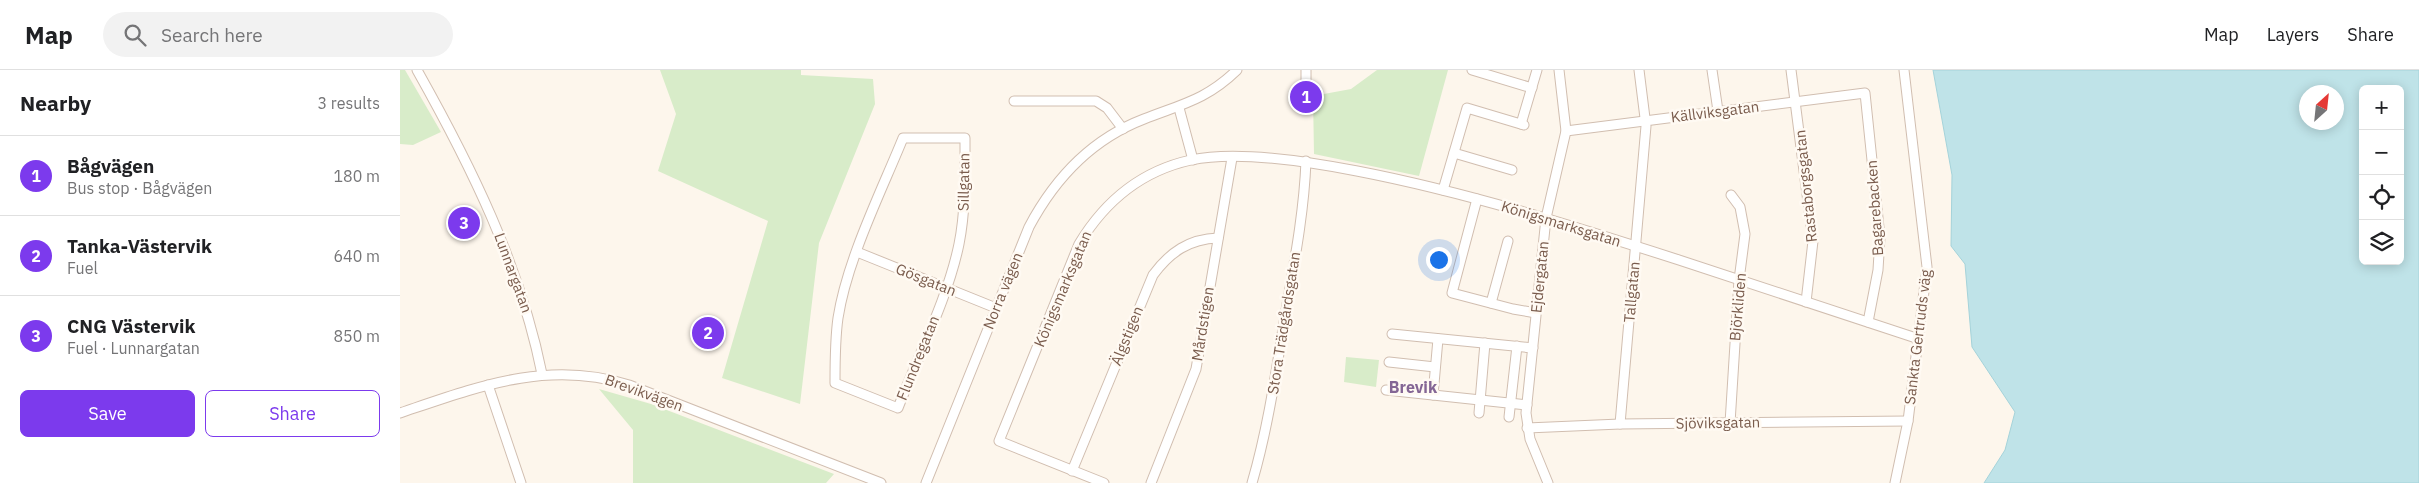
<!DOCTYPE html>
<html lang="en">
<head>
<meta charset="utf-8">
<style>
  body { margin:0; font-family:"IBM Plex Sans",sans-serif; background:#f2f2f2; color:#202124 }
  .controls { position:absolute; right:15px; top:15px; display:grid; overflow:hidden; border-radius:8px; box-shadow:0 2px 12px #0003 }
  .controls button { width:45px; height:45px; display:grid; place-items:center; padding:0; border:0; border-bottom:1px solid #e0e0e0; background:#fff; color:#202124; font:25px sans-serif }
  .compass { position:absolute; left:1899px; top:15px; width:45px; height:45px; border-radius:50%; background:#fff; box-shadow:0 2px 12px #0003; rotate:27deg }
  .you { position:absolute; left:1038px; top:189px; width:18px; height:18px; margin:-12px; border:4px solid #fff; border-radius:50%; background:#1a73e8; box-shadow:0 0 0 8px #1a73e833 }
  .badge { display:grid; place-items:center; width:32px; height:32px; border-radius:50%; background:#7c3aed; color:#fff; font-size:16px; font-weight:700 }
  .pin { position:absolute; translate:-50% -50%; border:2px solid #fff; box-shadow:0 1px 5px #0006 }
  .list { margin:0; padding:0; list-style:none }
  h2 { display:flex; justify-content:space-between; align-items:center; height:65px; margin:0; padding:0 20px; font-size:21px }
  h2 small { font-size:16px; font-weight:400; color:#757577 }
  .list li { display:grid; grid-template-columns:32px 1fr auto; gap:15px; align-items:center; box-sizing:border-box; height:80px; padding:0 20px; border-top:1px solid #e0e0e0 }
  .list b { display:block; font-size:19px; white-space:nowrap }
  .list p { margin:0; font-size:16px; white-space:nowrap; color:#757577 }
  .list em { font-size:16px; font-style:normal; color:#757577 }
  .actions { display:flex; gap:10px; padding:15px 20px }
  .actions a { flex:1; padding:11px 0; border:1px solid #7c3aed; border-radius:8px; text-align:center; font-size:18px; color:#7c3aed }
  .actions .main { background:#7c3aed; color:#fff }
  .icon { flex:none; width:28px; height:28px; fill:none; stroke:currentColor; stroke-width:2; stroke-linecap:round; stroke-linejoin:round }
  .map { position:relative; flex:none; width:2019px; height:413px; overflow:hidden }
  header { display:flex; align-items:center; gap:30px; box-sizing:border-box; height:70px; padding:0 25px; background:#fff; border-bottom:1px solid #e0e0e0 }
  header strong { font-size:24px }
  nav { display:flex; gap:28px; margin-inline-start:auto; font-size:18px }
  .search { width:350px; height:45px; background:#f2f2f2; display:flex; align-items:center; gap:12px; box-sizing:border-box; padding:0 18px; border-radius:28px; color:#757577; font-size:19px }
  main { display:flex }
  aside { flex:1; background:#fff }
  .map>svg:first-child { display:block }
</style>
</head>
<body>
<header>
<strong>Map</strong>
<div class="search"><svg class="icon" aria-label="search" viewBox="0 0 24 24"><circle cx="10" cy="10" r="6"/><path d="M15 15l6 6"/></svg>Search here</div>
<nav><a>Map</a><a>Layers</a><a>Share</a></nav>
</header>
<main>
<aside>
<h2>Nearby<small>3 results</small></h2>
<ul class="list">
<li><span class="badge">1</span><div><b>Bågvägen</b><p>Bus stop · Bågvägen</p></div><em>180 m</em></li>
<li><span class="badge">2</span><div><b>Tanka-Västervik</b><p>Fuel</p></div><em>640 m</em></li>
<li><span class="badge">3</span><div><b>CNG Västervik</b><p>Fuel · Lunnargatan</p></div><em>850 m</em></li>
</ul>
<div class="actions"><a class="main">Save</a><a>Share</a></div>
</aside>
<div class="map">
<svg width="2019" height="413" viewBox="0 0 2019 413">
  <rect width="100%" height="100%" fill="#fdf6ec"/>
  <g fill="#d8ecc9">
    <path d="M0 0H5L41 62 13 75 0 74Z"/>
    <path d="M260 0H401V5L473 9 475 34 419 173 400 334 322 308 368 151 258 101 276 44Z"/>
    <path d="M977 0H1048L1019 106 914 84 913 26 951 19Z"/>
    <path d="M946 287 979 290 976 317 944 312Z"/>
    <path d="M199 319 251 334 434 404 426 413H233V360Z"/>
  </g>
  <path fill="#bfe3e8" stroke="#a5d3da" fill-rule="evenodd" d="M1533 0H2019V413H1584L1605 380 1615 342 1572 277 1565 194 1551 176 1552 105ZM1963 19H2000V191H1963ZM1906 22H1936V52H1906Z"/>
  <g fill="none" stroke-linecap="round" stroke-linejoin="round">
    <g stroke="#d1beb0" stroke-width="11">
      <g id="minor">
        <path d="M17 0C71 96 120 195 142 304"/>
        <path d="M1072 0 1132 18"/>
        <path d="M1312 0 1318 41"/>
        <path d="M1391 0 1413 171 1406 232"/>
        <path d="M906 30V0"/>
        <path d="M614 31H696L707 38 723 59"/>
        <path d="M779 38 793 90"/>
        <path d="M1121 54 1137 0"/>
        <path d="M1166 61 1465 23 1480 167 1478 200 1468 252"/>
        <path d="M503 68H565C565 103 566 139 559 174 548 228 518 286 498 338L435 313C435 291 435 269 438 248 447 190 481 122 503 68Z"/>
        <path d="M1054 83 1112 100"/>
        <path d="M1043 120 1067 38 1124 55"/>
        <path d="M1077 129 1052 223 1113 239 1136 243"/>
        <path d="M457 182 596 238"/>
        <path d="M1091 233 1108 171"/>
        <path d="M992 264 1133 278"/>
        <path d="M989 292 1035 297"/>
        <path d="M88 315 121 413"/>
        <path d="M986 320 1127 335"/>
        <path d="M1033 325 1038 269"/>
        <path d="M0 343C77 317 148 289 229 315L481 413"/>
        <path d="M1079 343 1085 273"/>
        <path d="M1109 347 1117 276"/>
        <path d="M1330 353 1339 210 1345 164 1340 137 1331 125"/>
        <path d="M1220 354 1246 56 1239 0"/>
        <path d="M1127 358 1220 354 1508 351"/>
        <path d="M672 401 753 205C770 182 789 169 818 168"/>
        <path d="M526 413 629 157C655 108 692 69 744 49 782 34 806 30 837 0"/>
        <path d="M704 413 599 371 679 174C705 131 741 101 791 90 836 80 911 92 957 101 1066 122 1173 156 1279 190 1359 217 1439 243 1519 269"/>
        <path d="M751 413 796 299 832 88"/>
        <path d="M852 413C868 358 876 302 885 246 894 194 904 143 906 91"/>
        <path d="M1148 413 1130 369 1126 343 1146 148 1166 61 1159 0"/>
        <path d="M1495 413 1508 351 1527 197 1504 0"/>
      </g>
    </g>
    <use href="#minor" stroke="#fff" stroke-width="9"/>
  </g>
  <g text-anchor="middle" stroke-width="5" stroke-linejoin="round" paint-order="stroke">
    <g font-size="15" fill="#7a5c4d" stroke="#fffaf3">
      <text transform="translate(1315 42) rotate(-7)" y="5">Källviksgatan</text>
      <text transform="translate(564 112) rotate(-89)" y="5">Sillgatan</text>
      <text transform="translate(1406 116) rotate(-96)" y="5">Rastaborgsgatan</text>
      <text transform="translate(1475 138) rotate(-94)" y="5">Bagarebacken</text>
      <text transform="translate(1161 154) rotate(17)" y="5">Königsmarksgatan</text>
      <text transform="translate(113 203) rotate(70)" y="5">Lunnargatan</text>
      <text transform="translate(1140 207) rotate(-84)" y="5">Ejdergatan</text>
      <text transform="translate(526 210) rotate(22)" y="5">Gösgatan</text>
      <text transform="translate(663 219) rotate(-67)" y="5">Königsmarksgatan</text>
      <text transform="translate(603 221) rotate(-68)" y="5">Norra vägen</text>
      <text transform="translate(1232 222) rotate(-85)" y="5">Tallgatan</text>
      <text transform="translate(1338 237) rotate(-85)" y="5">Björkliden</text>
      <text transform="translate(884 253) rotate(-81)" y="5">Stora Trädgårdsgatan</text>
      <text transform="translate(803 254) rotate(-81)" y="5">Mårdstigen</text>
      <text transform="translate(727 266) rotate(-68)" y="5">Älgstigen</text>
      <text transform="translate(1518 267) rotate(-83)" y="5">Sankta Gertruds väg</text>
      <text transform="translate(518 288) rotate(-68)" y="5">Flundregatan</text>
      <text transform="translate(244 323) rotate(20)" y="5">Brevikvägen</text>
      <text transform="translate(1318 353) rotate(-1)" y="5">Sjöviksgatan</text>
    </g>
    <g font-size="16" font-weight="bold" fill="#846695" stroke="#fffaf3">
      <text x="1013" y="323">Brevik</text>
    </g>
  </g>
</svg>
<div class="controls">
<button>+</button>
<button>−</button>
<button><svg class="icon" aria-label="locate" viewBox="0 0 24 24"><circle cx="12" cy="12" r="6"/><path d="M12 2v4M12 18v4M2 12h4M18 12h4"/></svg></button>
<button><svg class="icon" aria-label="layers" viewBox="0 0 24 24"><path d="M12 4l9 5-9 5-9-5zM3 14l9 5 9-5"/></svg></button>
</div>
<svg class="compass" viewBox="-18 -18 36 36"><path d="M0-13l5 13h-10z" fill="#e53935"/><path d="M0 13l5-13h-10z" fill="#757577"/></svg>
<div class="you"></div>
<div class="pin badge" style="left:906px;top:27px">1</div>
<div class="pin badge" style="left:308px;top:263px">2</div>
<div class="pin badge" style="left:64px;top:153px">3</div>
</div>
</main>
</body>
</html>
